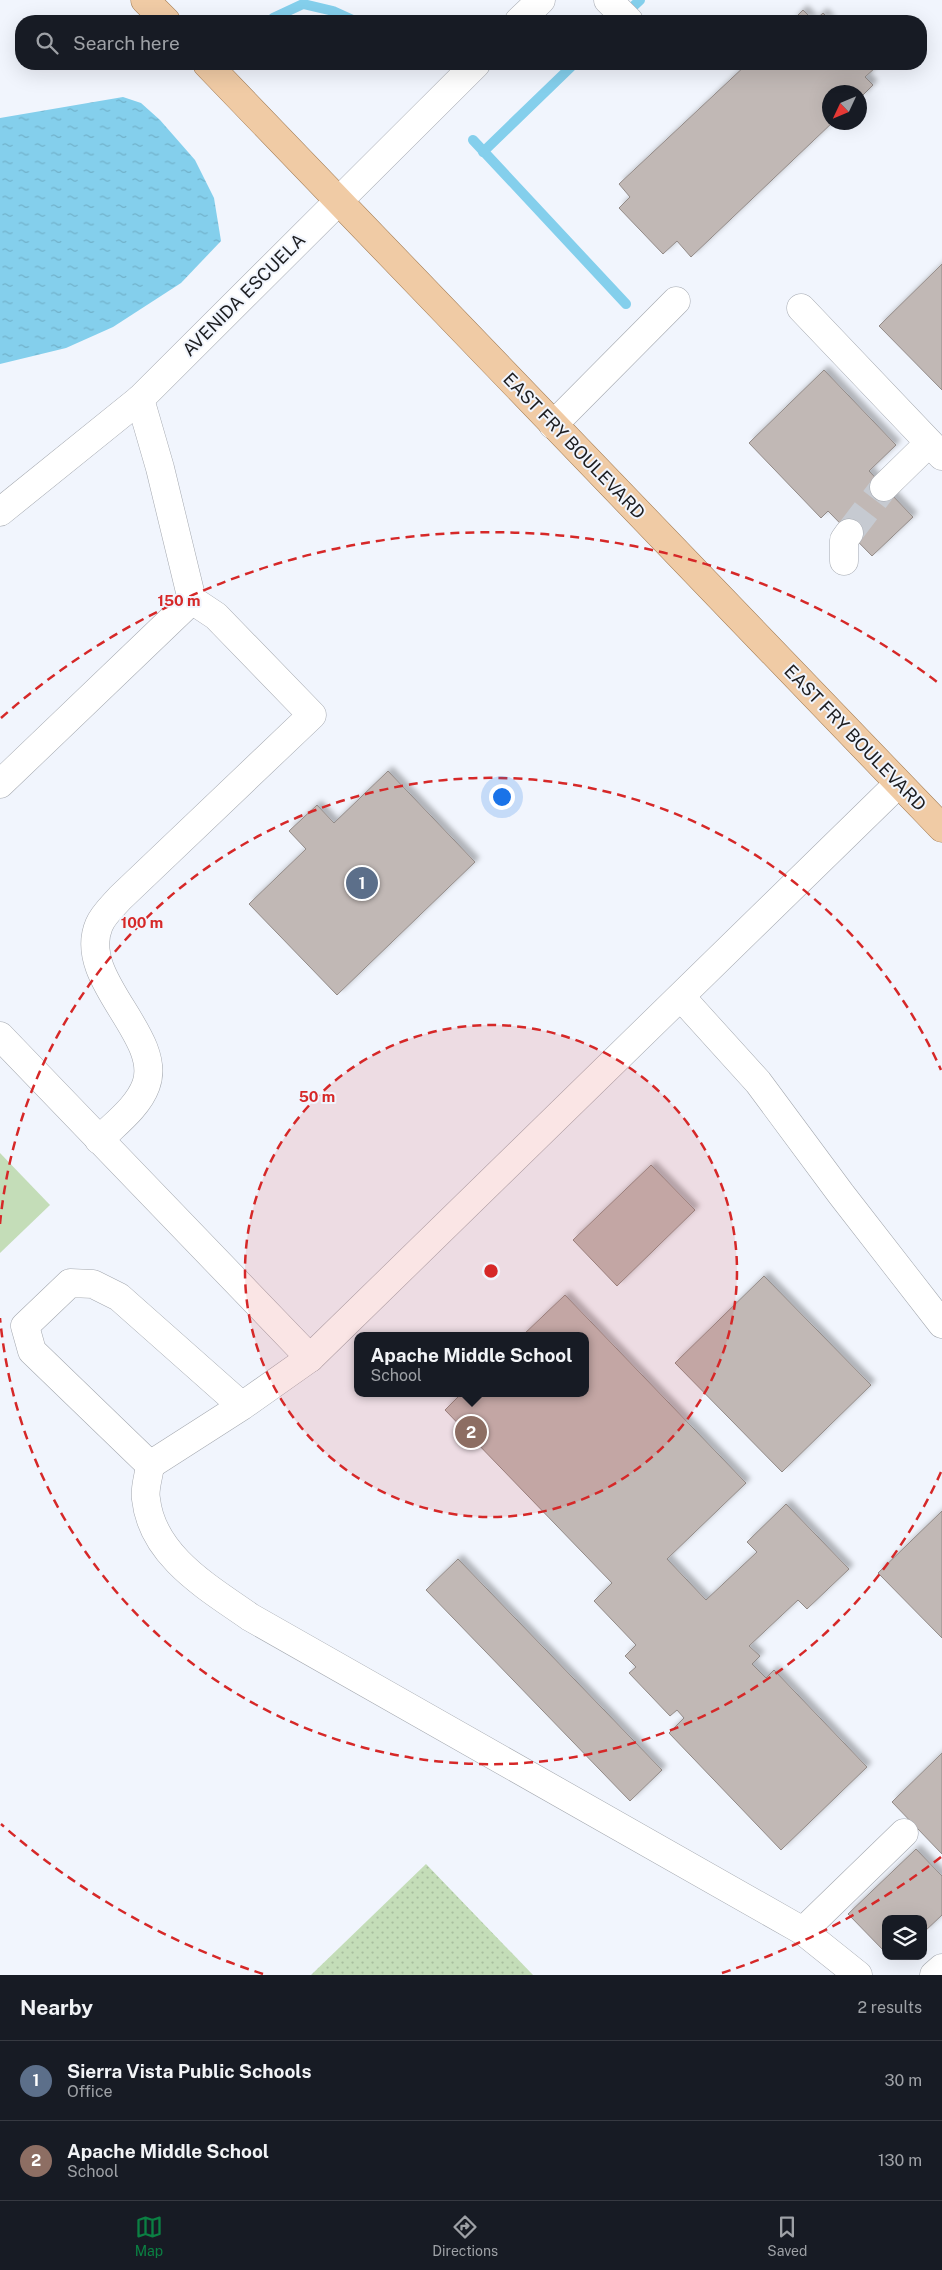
<!DOCTYPE html>
<html lang="en">
<head>
<meta charset="utf-8">
<style>
  body { margin:0; font-family:"Public Sans",sans-serif; background:#242831; color:#f1f3f6 }
  .controls { position:absolute; right:15px; bottom:15px; display:grid; overflow:hidden; border-radius:10px; box-shadow:0 5px 20px #0002 }
  .controls button { width:45px; height:45px; display:grid; place-items:center; padding:0; border:0; border-bottom:1px solid #363941; background:#171b24; color:#f1f3f6; font:25px sans-serif }
  .compass { position:absolute; left:822px; top:85px; width:45px; height:45px; border-radius:50%; background:#171b24; box-shadow:0 5px 20px #0002; rotate:226deg }
  .you { position:absolute; left:501px; top:796px; width:18px; height:18px; margin:-12px; border:4px solid #fff; border-radius:50%; background:#1a73e8; box-shadow:0 0 0 8px #1a73e833 }
  .badge { display:grid; place-items:center; width:32px; height:32px; border-radius:50%; background:#0b8043; color:#fff; font-size:16px; font-weight:700 }
  .pin { position:absolute; translate:-50% -50%; border:2px solid #fff; box-shadow:0 1px 5px #0006 }
  .popup { position:absolute; left:354px; top:1332px; width:235px; height:65px; box-sizing:border-box; display:grid; place-content:center; border-radius:10px; background:#171b24; filter:drop-shadow(0 1px 4px #0005); font-size:16px; white-space:nowrap; color:#9ea1a6 }
  .popup b { font-size:19px; color:#f1f3f6 }
  .popup::after { content:''; position:absolute; left:50%; top:100%; margin-left:-10px; border:10px solid transparent; border-top-color:#171b24 }
  .list { margin:0; padding:0; list-style:none }
  h2 { display:flex; justify-content:space-between; align-items:center; height:65px; margin:0; padding:0 20px; font-size:21px }
  h2 small { font-size:16px; font-weight:400; color:#9ea1a6 }
  .list li { display:grid; grid-template-columns:32px 1fr auto; gap:15px; align-items:center; box-sizing:border-box; height:80px; padding:0 20px; border-top:1px solid #363941 }
  .list b { display:block; font-size:19px; white-space:nowrap }
  .list p { margin:0; font-size:16px; white-space:nowrap; color:#9ea1a6 }
  .list em { font-size:16px; font-style:normal; color:#9ea1a6 }
  .icon { flex:none; width:28px; height:28px; fill:none; stroke:currentColor; stroke-width:2; stroke-linecap:round; stroke-linejoin:round }
  .map { position:relative; flex:none; width:942px; height:1975px; overflow:hidden }
  .search { position:absolute; background:#171b24; box-shadow:0 5px 20px #0002; left:15px; right:15px; top:15px; height:55px; display:flex; align-items:center; gap:12px; box-sizing:border-box; padding:0 18px; border-radius:20px; color:#9ea1a6; font-size:19px }
  .sheet { height:225px; background:#171b24 }
  nav { display:flex; justify-content:space-around; align-items:center; box-sizing:border-box; height:70px; border-top:1px solid #363941; background:#171b24; font-size:14px; color:#9ea1a6 }
  nav a { display:grid; justify-items:center; gap:2px }
  nav .on { color:#0b8043 }
  .map>svg:first-child { display:block }
</style>
</head>
<body>
<div class="map">
<svg width="942" height="1975" viewBox="0 0 942 1975">
  <defs>
    <pattern id="park-dots" width="8" height="8" patternUnits="userSpaceOnUse" patternTransform="scale(1.25)"><rect width="8" height="8" fill="#c4ddb8"/><path d="M2 2h.1M6 6h.1" fill="none" stroke="#a8bd9e" stroke-width="1.8" stroke-linecap="round"/></pattern>
    <pattern id="water-ripples" width="26" height="14" patternUnits="userSpaceOnUse" patternTransform="scale(1.25)"><rect width="26" height="14" fill="#84cfec"/><path d="M2 4q2-2 4 0t4 0M15 11q2-2 4 0t4 0" fill="none" stroke="#71b1ca"/></pattern>
    <filter id="shadow"><feDropShadow dx="4.5" dy="-4.5" stdDeviation="2.5" flood-color="#0004"/></filter>
  </defs>
  <rect width="100%" height="100%" fill="#f1f5fd"/>
  <path fill="#c4ddb8" d="M0 1153 50 1205 0 1253Z"/>
  <path fill="url(#park-dots)" d="M426 1864 533 1975H311Z"/>
  <path fill="url(#water-ripples)" d="M123 97 141 103 160 120 195 160 214 198 221 241 181 283 113 327 66 348 0 364V118Z"/>
  <g fill="none" stroke-linecap="round" stroke-linejoin="round">
    <g stroke="#84cfec" stroke-width="10">
      <path d="M624 15 640 0"/>
      <path d="M273 18 303 4 333 11 355 21"/>
      <path d="M473 140 626 304"/>
      <path d="M483 152 574 64"/>
    </g>
  </g>
  <g fill="#c1b8b5" stroke="#928a87" filter="url(#shadow)">
    <path d="M803 10 814 21 823 13 831 21H792Z"/>
    <path d="M747 64H871L875 68 865 77 873 85 860 98V92H830V122H833L691 257 677 241 663 254 619 208 630 197 619 184Z"/>
    <path d="M942 264V390L879 326Z"/>
    <path d="M824 370 896 445 869 471 913 517 872 556 828 511 821 518 749 443Z"/>
    <path d="M388 771 475 862 337 995 249 904 306 849 289 831 317 805 334 823Z"/>
    <path d="M651 1165 695 1210 617 1286 573 1240Z"/>
    <path d="M764 1276 871 1385 782 1472 675 1363Z"/>
    <path d="M565 1295 746 1483 667 1559 706 1600 757 1552 747 1542 786 1504 849 1569 807 1609 798 1600 749 1646 760 1656 752 1664 766 1678 774 1670 867 1767 781 1850 669 1733 684 1718 677 1710 670 1716 629 1673 636 1667 625 1656 636 1645 594 1601 612 1583 445 1410 462 1393H585V1336H522Z"/>
    <path d="M942 1511V1638L878 1573Z"/>
    <path d="M458 1559 662 1770 630 1801 426 1590Z"/>
    <path d="M942 1753V1854L892 1802Z"/>
    <path d="M916 1849 942 1876V1915L923 1933V1919H886V1953L848 1914Z"/>
  </g>
  <g fill="none" stroke-linecap="round" stroke-linejoin="round">
    <path stroke="#c6cad1" stroke-width="28" stroke-dasharray="28 14" stroke-linecap="butt" d="M849 533 884 487"/>
    <g stroke="#a4a8af" stroke-width="29">
      <g id="minor">
        <path d="M608 0 629 21"/>
        <path d="M519 21 541 0"/>
        <path d="M801 308 942 456"/>
        <path d="M553 425 676 301"/>
        <path d="M884 487 929 443"/>
        <path d="M0 512 140 399 476 64"/>
        <path d="M844 561V540L849 533"/>
        <path d="M0 784 192 600 160 468 140 399"/>
        <path d="M681 997 758 1082 841 1194 942 1324"/>
        <path d="M0 1036 310 1358"/>
        <path d="M99 1140C116 1123 138 1107 146 1085 164 1036 76 979 99 925 103 915 113 906 120 898L312 715 216 616 192 600"/>
        <path d="M242 1406 119 1297 93 1284 70 1283 25 1326 32 1351 150 1465 242 1406 310 1358 898 784"/>
        <path d="M150 1465C149 1476 144 1489 146 1499 152 1556 209 1588 250 1617L803 1931 858 1975"/>
        <path d="M803 1931 904 1833"/>
        <path d="M934 1975 942 1968"/>
      </g>
    </g>
    <g stroke="#9f784f" stroke-width="29">
      <g id="major">
        <path d="M145 0 166 21"/>
        <path d="M207 64 942 828"/>
      </g>
    </g>
    <use href="#minor" stroke="#fff" stroke-width="28"/>
    <use href="#major" stroke="#f0cba5" stroke-width="28"/>
  </g>
  <circle cx="491" cy="1271" r="246" fill="#d62828" fill-opacity=".12"/>
  <g fill="none" stroke="#d62828" stroke-width="2.5" stroke-dasharray="9 6">
    <circle cx="491" cy="1271" r="246"/>
    <path d="M941 1472A493 493 0 0 1 0 1318M0 1224A493 493 0 0 1 941 1070"/>
    <path d="M941 1857A739 739 0 0 1 719 1974M263 1974A739 739 0 0 1 1 1824M1 718A739 739 0 0 1 941 685"/>
  </g>
  <g text-anchor="middle" stroke-width="4" stroke-linejoin="round" paint-order="stroke">
    <g font-size="18" fill="#1c1d20" stroke="#f1f5fd">
      <text transform="translate(244 295) rotate(-45)" y="6">AVENIDA ESCUELA</text>
      <text transform="translate(574 446) rotate(46)" y="6">EAST FRY BOULEVARD</text>
      <text transform="translate(855 738) rotate(46)" y="6">EAST FRY BOULEVARD</text>
    </g>
  </g>
  <circle cx="491" cy="1271" r="8" fill="#d62828" stroke="#f1f5fd" stroke-width="2.5"/>
  <g font-size="15" text-anchor="middle" font-weight="bold" fill="#d62828" stroke="#f1f5fd" stroke-width="4" stroke-linejoin="round" paint-order="stroke">
    <text x="179" y="606">150 m</text>
    <text x="142" y="928">100 m</text>
    <text x="317" y="1102">50 m</text>
  </g>
</svg>
<div class="controls">
<button><svg class="icon" aria-label="layers" viewBox="0 0 24 24"><path d="M12 4l9 5-9 5-9-5zM3 14l9 5 9-5"/></svg></button>
</div>
<svg class="compass" viewBox="-18 -18 36 36"><path d="M0-13l5 13h-10z" fill="#e53935"/><path d="M0 13l5-13h-10z" fill="#9ea1a6"/></svg>
<div class="you"></div>
<div class="pin badge" style="left:362px;top:883px;background:#5c6f8a">1</div>
<div class="pin badge" style="left:471px;top:1432px;background:#8d6e63">2</div>
<div class="popup"><b>Apache Middle School</b>School</div>
<div class="search"><svg class="icon" aria-label="search" viewBox="0 0 24 24"><circle cx="10" cy="10" r="6"/><path d="M15 15l6 6"/></svg>Search here</div>
</div>
<section class="sheet">
<h2>Nearby<small>2 results</small></h2>
<ul class="list">
<li><span class="badge" style="background:#5c6f8a">1</span><div><b>Sierra Vista Public Schools</b><p>Office</p></div><em>30 m</em></li>
<li><span class="badge" style="background:#8d6e63">2</span><div><b>Apache Middle School</b><p>School</p></div><em>130 m</em></li>
</ul>
</section>
<nav>
<a class="on"><svg class="icon" aria-label="map" viewBox="0 0 24 24"><path d="M3 6l6-2 6 2 6-2v14l-6 2-6-2-6 2zM9 4v14M15 6v14"/></svg>Map</a>
<a><svg class="icon" aria-label="directions" viewBox="0 0 24 24"><path d="M12 3l9 9-9 9-9-9zM9 14v-3h6M13 9l2 2-2 2"/></svg>Directions</a>
<a><svg class="icon" aria-label="saved" viewBox="0 0 24 24"><path d="M7 4h10v16l-5-4-5 4z"/></svg>Saved</a>
</nav>
</body>
</html>
